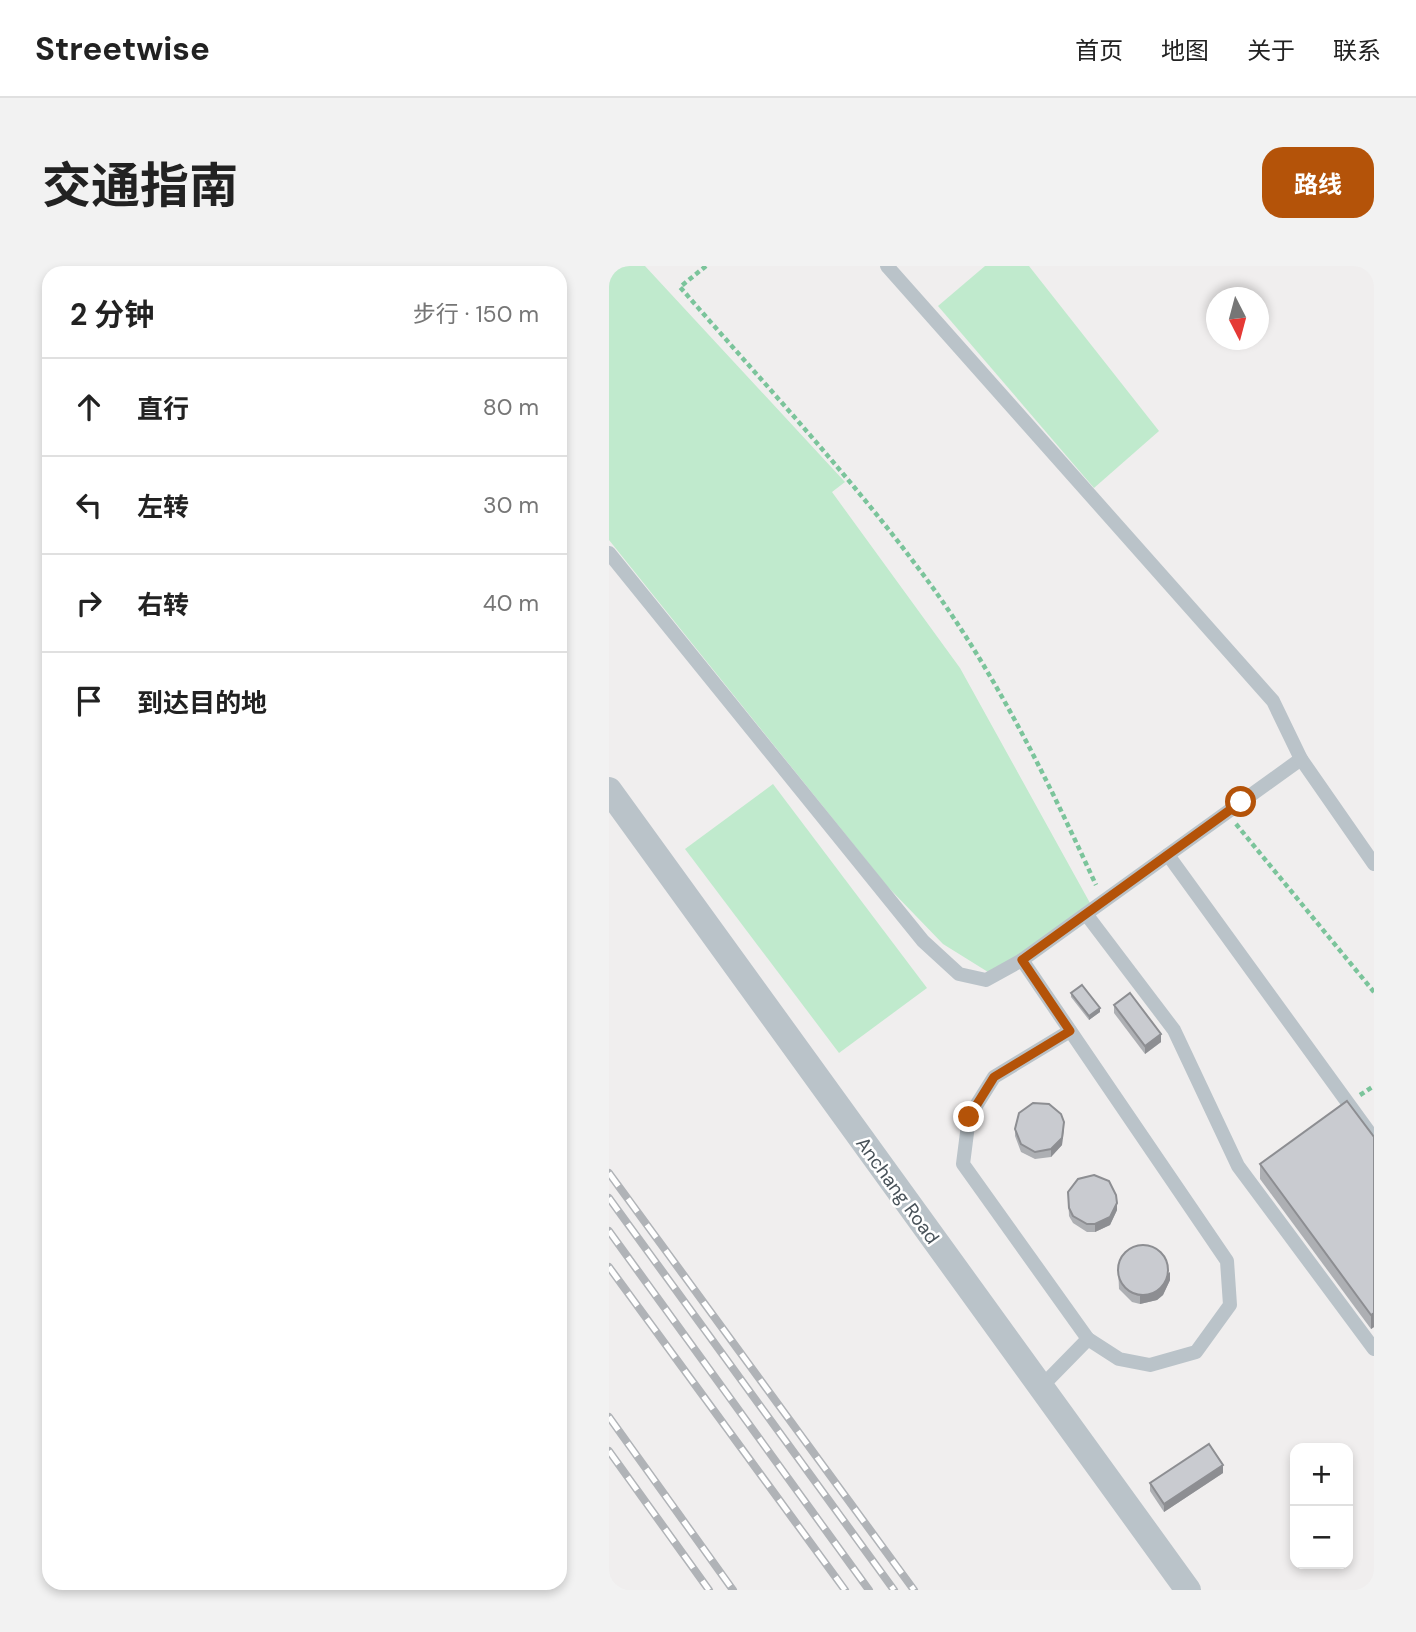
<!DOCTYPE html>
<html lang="zh">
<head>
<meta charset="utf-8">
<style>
  body { margin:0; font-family:"DM Sans","Noto Sans SC",sans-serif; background:#f2f2f2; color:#222 }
  .controls { position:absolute; right:21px; bottom:21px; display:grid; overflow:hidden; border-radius:14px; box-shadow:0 4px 10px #0003 }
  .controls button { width:63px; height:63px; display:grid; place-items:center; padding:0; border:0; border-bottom:2px solid #e0e0e0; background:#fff; color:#222; font:35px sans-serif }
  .compass { position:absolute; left:597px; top:21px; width:63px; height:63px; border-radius:50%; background:#fff; box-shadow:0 4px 10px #0003; rotate:174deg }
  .stop { position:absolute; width:21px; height:21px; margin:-16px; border:5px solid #b45309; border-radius:50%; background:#fff }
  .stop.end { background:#b45309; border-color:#fff; box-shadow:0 2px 7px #0008 }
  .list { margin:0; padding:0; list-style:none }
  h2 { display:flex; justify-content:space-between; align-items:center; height:91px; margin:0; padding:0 28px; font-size:30px }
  h2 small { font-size:23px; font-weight:400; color:#767676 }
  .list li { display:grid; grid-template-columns:46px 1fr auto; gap:21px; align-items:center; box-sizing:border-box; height:98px; padding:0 28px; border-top:2px solid #e0e0e0 }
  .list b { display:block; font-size:26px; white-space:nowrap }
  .list em { font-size:23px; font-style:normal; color:#767676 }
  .icon { flex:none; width:38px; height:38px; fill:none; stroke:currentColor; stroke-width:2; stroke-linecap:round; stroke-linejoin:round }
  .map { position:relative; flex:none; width:765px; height:1324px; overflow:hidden; border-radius:21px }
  header { display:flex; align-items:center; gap:42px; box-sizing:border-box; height:98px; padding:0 35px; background:#fff; border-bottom:2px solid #e0e0e0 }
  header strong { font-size:33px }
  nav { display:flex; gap:38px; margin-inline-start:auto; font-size:24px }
  .intro { display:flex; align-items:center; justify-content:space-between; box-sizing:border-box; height:168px; padding:0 42px }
  h1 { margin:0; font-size:49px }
  .button { padding:18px 32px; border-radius:21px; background:#b45309; color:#fff; font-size:24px; font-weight:700 }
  main { display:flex; gap:42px; padding:0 42px }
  aside { flex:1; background:#fff; border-radius:21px; box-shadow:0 4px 10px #0003 }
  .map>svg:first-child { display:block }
</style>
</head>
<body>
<header>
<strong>Streetwise</strong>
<nav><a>首页</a><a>地图</a><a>关于</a><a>联系</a></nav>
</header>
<div class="intro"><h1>交通指南</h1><a class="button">路线</a></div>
<main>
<aside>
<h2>2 分钟<small>步行 · 150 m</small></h2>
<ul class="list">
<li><svg class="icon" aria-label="ahead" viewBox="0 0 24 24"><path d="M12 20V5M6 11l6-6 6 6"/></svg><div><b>直行</b></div><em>80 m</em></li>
<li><svg class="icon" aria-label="left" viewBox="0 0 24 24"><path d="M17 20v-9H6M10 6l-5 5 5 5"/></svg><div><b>左转</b></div><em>30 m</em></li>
<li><svg class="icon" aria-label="right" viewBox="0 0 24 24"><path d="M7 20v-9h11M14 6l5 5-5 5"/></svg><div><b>右转</b></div><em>40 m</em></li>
<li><svg class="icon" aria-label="arrive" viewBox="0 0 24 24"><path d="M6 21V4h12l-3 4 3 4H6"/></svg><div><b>到达目的地</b></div></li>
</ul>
</aside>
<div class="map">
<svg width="765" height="1324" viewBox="0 0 765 1324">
  <rect width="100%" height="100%" fill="#f0eeee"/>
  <g fill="#c0eacd">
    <path d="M0 0H36L236 216 223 226 351 402 481 637 397 699 379 706 334 678 278 620 0 274Z"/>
    <path d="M376 0H420L550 165 485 222 329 40Z"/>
    <path d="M164 518 318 722 230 787 76 583Z"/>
  </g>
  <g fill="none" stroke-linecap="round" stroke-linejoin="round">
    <g stroke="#7bc49b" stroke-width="4.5" stroke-dasharray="5 3.5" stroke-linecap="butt">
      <path d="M97 0 71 21C157 120 247 216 324 322 390 414 440 517 487 619"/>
      <path d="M627 558 765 726"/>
      <path d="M751 829 765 820"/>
    </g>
    <g stroke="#bac3c9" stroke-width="14">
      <path d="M278 0 664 435 692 493 413 694 618 995 621 1039 587 1086 541 1099 510 1093 479 1073"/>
      <path d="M0 287 314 675 350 708 377 714 413 694"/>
      <path d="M692 493 765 598"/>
      <path d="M559 589 765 873"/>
      <path d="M477 648 565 764 629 900 765 1083"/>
      <path d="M432 1121 479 1073 354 898 360 851 385 811 461 765"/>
    </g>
    <path stroke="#bac3c9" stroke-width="26" d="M0 524 579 1324"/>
    <g stroke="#b0b3b7" stroke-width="8">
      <g id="rail">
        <path d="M0 907 305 1324"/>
        <path d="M0 932 285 1324"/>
        <path d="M0 965 260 1324"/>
        <path d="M0 1001 236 1324"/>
        <path d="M0 1151 124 1324"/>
        <path d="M0 1185 100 1324"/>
      </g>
    </g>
    <use href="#rail" stroke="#fff" stroke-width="5" stroke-dasharray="16" stroke-linecap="butt"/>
  </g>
  <g fill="#adafb3">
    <path d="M462 727 491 746 480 754 462 731Z"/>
    <path d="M505 739 552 776 536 788 505 747Z"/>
    <path d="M406 863 455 864 453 879 442 891 426 893 412 886 406 870Z"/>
    <path d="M765 871V1061L762 1063 651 913V898Z"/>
    <path d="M459 926 508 944 501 959 486 966H478L464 957 460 950Z"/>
    <path d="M509 998 561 1014 554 1029 548 1034 531 1038 523 1036 510 1023Z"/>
    <path d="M614 1207 555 1246 541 1225V1217Z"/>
  </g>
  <g fill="#8d8e92">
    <path d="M491 742V746L480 754V750Z"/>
    <path d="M552 768V776L536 788V780Z"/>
    <path d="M455 856 453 879 442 891V883Z"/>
    <path d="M508 937V944L501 959 486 966V958Z"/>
    <path d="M561 1006V1014L554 1029 548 1034 531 1038V1030Z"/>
    <path d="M765 1047V1061L762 1063V1049Z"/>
    <path d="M614 1199V1207L555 1246V1238Z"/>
  </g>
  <g fill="#c9cbd0" stroke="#8d8e92" stroke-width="2">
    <path d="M473 719 491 742 480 750 462 727Z"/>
    <path d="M521 727 552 768 536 780 505 739Z"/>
    <path d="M738 835 765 871V1047L762 1049 651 898Z"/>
    <path d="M424 837 440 838 452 848 455 856 453 872 442 883 426 886 412 878 406 863 410 847Z"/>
    <path d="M485 909 500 915 507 929 508 937 501 951 486 958H478L464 950 460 942 459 926 469 913Z"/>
    <circle cx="534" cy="1004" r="25"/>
    <path d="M600 1178 614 1199 555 1238 541 1217Z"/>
  </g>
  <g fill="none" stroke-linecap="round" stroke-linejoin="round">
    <path stroke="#b45309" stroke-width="9" d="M360 851 385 811 461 765 413 694 632 536"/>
  </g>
  <g text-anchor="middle" stroke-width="5" stroke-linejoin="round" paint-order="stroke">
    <g font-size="19" fill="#485259" stroke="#fff">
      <text transform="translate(289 924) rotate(54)" y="7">Anchang Road</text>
    </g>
  </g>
</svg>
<div class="controls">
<button>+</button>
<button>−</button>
</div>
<svg class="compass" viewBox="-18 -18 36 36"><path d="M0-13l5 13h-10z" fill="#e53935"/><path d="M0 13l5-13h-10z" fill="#767676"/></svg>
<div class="stop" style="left:632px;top:536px"></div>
<div class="stop end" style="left:360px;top:851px"></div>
</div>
</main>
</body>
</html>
